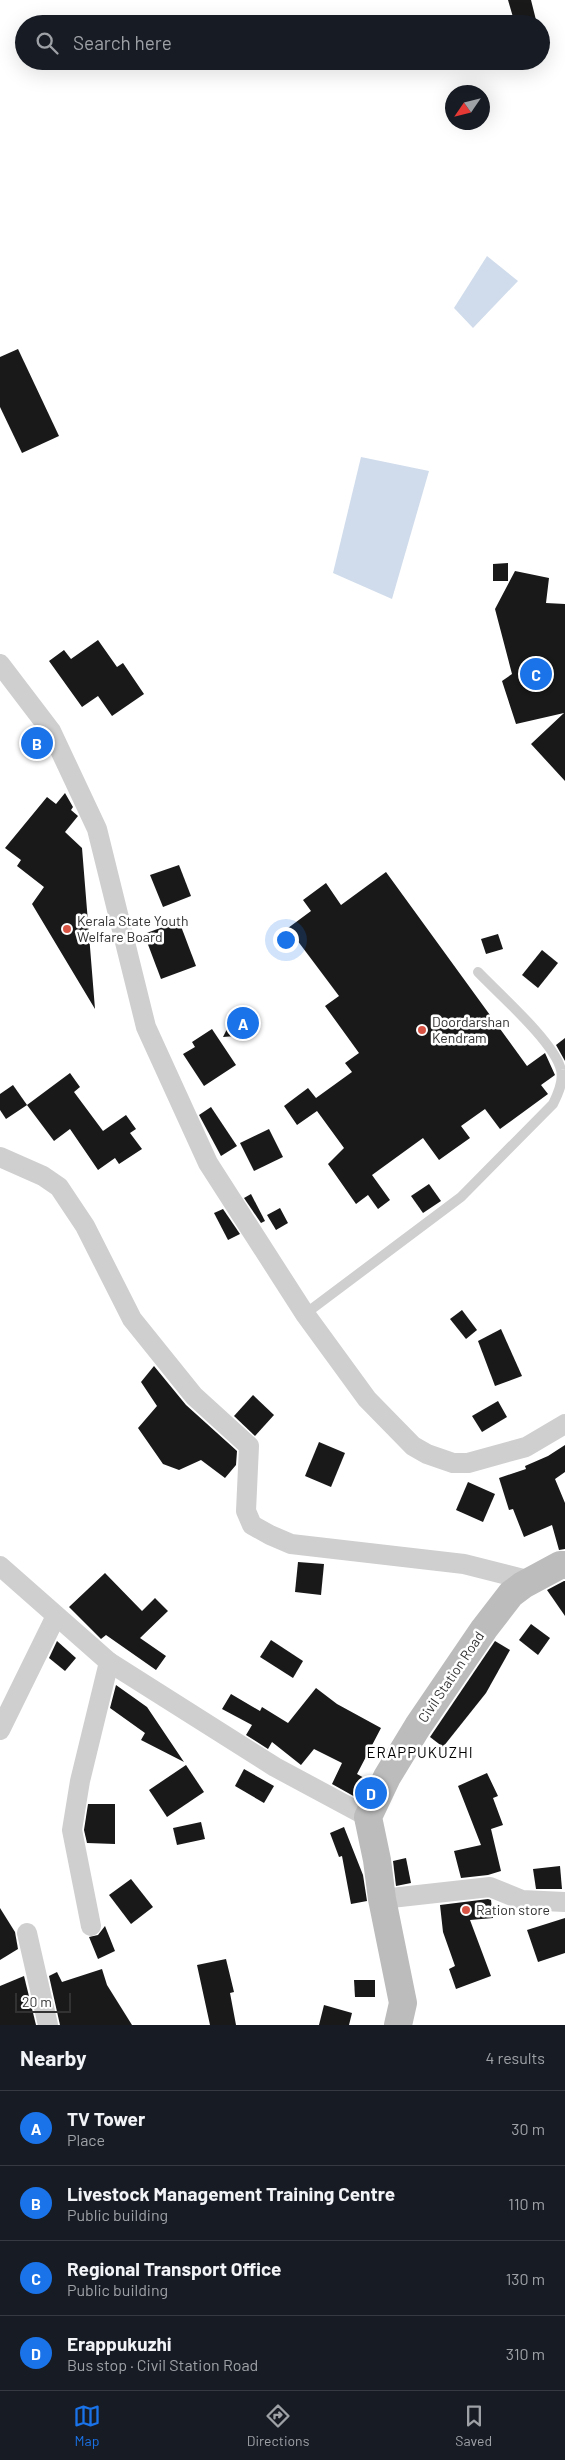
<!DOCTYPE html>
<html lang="en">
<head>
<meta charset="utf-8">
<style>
  body { margin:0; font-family:Barlow,sans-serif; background:#242831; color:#f1f3f6 }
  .compass { position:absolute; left:445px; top:85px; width:45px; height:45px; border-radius:50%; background:#171b24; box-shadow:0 5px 20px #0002; rotate:235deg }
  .scale { position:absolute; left:15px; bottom:12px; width:56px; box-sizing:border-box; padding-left:5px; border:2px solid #323232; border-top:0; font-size:14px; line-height:18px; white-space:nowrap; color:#323232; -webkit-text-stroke:4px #fff; paint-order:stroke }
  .you { position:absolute; left:285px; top:939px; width:18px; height:18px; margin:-12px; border:4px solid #fff; border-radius:50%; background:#1a73e8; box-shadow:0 0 0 8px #1a73e833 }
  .badge { display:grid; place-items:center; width:32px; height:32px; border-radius:50%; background:#1a73e8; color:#fff; font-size:16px; font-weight:700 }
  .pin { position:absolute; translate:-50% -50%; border:2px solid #fff; box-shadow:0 1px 5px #0006 }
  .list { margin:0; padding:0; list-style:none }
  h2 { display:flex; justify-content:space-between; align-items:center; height:65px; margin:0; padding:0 20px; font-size:21px }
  h2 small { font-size:16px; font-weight:400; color:#9ea1a6 }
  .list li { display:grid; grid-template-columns:32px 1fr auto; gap:15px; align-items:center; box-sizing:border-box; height:75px; padding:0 20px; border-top:1px solid #363941 }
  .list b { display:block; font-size:19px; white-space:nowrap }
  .list p { margin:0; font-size:16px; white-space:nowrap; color:#9ea1a6 }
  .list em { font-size:16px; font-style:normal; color:#9ea1a6 }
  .icon { flex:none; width:28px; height:28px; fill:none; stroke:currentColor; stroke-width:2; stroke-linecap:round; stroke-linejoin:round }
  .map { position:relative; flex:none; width:565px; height:2025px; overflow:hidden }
  .search { position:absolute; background:#171b24; box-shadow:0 5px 20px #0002; left:15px; right:15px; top:15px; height:55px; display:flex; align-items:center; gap:12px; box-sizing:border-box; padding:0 18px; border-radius:28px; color:#9ea1a6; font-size:19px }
  .sheet { height:365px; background:#171b24 }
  nav { display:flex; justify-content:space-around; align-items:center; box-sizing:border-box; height:70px; border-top:1px solid #363941; background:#171b24; font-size:14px; color:#9ea1a6 }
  nav a { display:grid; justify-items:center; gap:2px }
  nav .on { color:#1a73e8 }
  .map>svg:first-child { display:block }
</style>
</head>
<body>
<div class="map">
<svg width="565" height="2025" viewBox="0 0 565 2025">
  <rect width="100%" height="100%" fill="#fff"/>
  <g fill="#d0dceb">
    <path d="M487 256 518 281 473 328 454 308Z"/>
    <path d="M361 457 429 471 392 599 333 573Z"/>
  </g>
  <g fill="#191919">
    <path d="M508 0H531L537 24H515Z"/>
    <path d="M18 349 59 436 22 453 0 407V357Z"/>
    <path d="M508 563V581H493V564Z"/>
    <path d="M515 571 549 578 546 603 565 604V781L531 744 564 713 516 724 502 681 512 674 495 609Z"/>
    <path d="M98 640 117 667 123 663 144 694 112 716 98 696 82 707 49 661 64 650 71 659Z"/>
    <path d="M65 793 73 807 71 810 78 816 65 832 82 848 95 1009 32 904 44 887 17 866 21 860 5 848 47 797 56 804Z"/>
    <path d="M179 865 191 896 163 907 150 875Z"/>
    <path d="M386 872 527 1066 545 1053 555 1075 541 1085 548 1094 500 1129 485 1109 461 1126 470 1138 439 1160 423 1138 372 1175 390 1200 378 1209 368 1195 356 1204 328 1164 344 1148 317 1111 297 1125 284 1106 308 1088 316 1098 352 1072 345 1063 359 1053 325 1006 339 996 288 928 311 911 303 900 326 883 341 905Z"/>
    <path d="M179 921 196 966 161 979 144 934Z"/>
    <path d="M498 934 503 949 486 954 481 939Z"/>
    <path d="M542 950 558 963 538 988 522 975Z"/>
    <path d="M239 1011H245L255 1019V1025L253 1031 248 1035 223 1037 234 1015Z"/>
    <path d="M212 1029 236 1065 204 1086 183 1054 195 1047 192 1042Z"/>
    <path d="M565 1038V1061L556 1045Z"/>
    <path d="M70 1073 80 1087 74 1092 103 1131 126 1115 136 1129 130 1133 142 1149 119 1164 115 1158 98 1170 70 1129 54 1141 27 1105Z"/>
    <path d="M13 1085 27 1105 6 1119 0 1110V1094Z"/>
    <path d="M211 1107 237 1146 221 1156 199 1115Z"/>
    <path d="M269 1129 283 1157 254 1171 240 1143Z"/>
    <path d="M429 1184 441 1201 423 1213 411 1196Z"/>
    <path d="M251 1194 265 1221 261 1223 244 1198Z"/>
    <path d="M280 1208 288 1223 276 1230 267 1215Z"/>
    <path d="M223 1209 240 1234 228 1240 214 1213Z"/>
    <path d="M462 1310 477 1330 466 1339 450 1319Z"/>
    <path d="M501 1329 522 1376 495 1386 478 1341Z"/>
    <path d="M154 1366 186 1405 237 1451 236 1465 225 1478 201 1460 179 1470 163 1464 138 1428 157 1406 141 1382Z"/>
    <path d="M253 1395 274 1415 255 1436 234 1416Z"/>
    <path d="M498 1401 507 1417 482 1432 472 1416Z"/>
    <path d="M319 1442 345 1453 331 1487 305 1476Z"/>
    <path d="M565 1445V1472L555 1479 565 1503V1549L559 1550 552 1525 524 1537 513 1509 509 1510 499 1478 526 1469 525 1466 548 1456Z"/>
    <path d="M468 1482 495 1494 483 1522 456 1510Z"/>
    <path d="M298 1562 324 1564 321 1595 295 1592Z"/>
    <path d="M105 1573 142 1611 155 1598 168 1611 140 1638 166 1656 156 1670 106 1635 101 1639 69 1607Z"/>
    <path d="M564 1581H565V1616L547 1590Z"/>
    <path d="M531 1624 550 1638 538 1655 519 1640Z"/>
    <path d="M271 1640 303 1661 293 1678 260 1657Z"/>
    <path d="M57 1641 76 1658 65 1671 49 1658Z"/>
    <path d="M495 1641 510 1650 486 1693 443 1747 430 1737Z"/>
    <path d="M116 1685 147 1707 184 1762 141 1740 145 1733 110 1708Z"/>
    <path d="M316 1688 337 1704 381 1728 357 1774 366 1779 357 1798 332 1784 342 1763 314 1749 301 1765 272 1742 268 1749 246 1735 252 1725 222 1709 231 1694 260 1711 262 1707 288 1723Z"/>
    <path d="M186 1765 204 1792 167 1817 149 1790Z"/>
    <path d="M244 1769 274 1786 264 1803 235 1786Z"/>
    <path d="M487 1773 498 1796 493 1798 503 1825 491 1829 501 1871 488 1875 461 1878 454 1851 481 1845 458 1786Z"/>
    <path d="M88 1804H115V1844L87 1843 84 1830Z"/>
    <path d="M201 1822 205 1839 177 1845 173 1828Z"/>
    <path d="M344 1827 363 1875 367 1901 351 1904 342 1856 339 1857 330 1833Z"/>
    <path d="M406 1858 411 1883 396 1886 393 1861Z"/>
    <path d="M560 1866 562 1889H536L533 1869Z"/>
    <path d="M131 1879 153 1907 131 1924 109 1895Z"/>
    <path d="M488 1899 491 1900 493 1918 470 1920 491 1976 456 1989 449 1969 455 1966 443 1932 440 1905Z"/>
    <path d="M0 1908 15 1932 18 1949 0 1960Z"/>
    <path d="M565 1918V1953L538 1962 527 1930Z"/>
    <path d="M105 1926 115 1951 98 1959 89 1937 98 1935Z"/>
    <path d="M226 1959 234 1992 230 1993 236 2025H210L197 1965Z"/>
    <path d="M102 1969 107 1985 132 2025H60L49 1976 57 1972 62 1982Z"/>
    <path d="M24 1976 36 2025H0V1986Z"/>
    <path d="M354 1980H375V1997H355Z"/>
    <path d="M324 2005 352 2013 349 2025H319Z"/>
  </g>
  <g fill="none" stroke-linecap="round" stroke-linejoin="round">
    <path stroke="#cfcfcf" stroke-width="10" d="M305 1314 461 1197 553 1104C558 1094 564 1081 561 1070 555 1043 499 994 478 972"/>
    <g stroke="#cfcfcf" stroke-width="20">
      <path d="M0 664 51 731 97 829 146 1027 208 1163 305 1314 367 1399 413 1446 427 1454 453 1463H468L526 1447 565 1424"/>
      <path d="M0 1157 43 1176 59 1187 85 1226 132 1319 194 1396 249 1446 246 1511 252 1525 270 1535 291 1544 464 1564 531 1581"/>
      <path d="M0 1566 109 1662 275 1767 368 1817"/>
      <path d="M0 1730 56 1616"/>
      <path d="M382 1899 490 1887 522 1900 565 1902"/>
      <path d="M91 1926 72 1830 80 1781 109 1662"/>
      <path d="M27 1933 48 2025"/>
    </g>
    <path stroke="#bcbcbc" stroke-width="28" d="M398 2025 403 2003 382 1899 377 1860 368 1817 387 1777 418 1726 484 1629 511 1594 523 1585 560 1565H565"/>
  </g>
  <g fill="#d75445" stroke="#fff" stroke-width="2">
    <circle cx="67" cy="929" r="5"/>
    <circle cx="422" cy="1030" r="5"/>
    <circle cx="466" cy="1910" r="5"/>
  </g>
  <g text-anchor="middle" stroke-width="5" stroke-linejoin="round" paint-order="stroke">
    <g font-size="14" fill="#323232" stroke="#fff" text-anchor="start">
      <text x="77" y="926">Kerala State Youth<tspan x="77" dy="16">Welfare Board</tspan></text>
      <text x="432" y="1027">Doordarshan<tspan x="432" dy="16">Kendram</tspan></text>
      <text x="476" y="1915">Ration store</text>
    </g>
    <g font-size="14" fill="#323232" stroke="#fff">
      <text transform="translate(451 1677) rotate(-56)" y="5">Civil Station Road</text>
    </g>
    <g font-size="15" letter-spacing="1" fill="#000" stroke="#fff">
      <text x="420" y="1758">ERAPPUKUZHI</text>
    </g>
  </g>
</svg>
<svg class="compass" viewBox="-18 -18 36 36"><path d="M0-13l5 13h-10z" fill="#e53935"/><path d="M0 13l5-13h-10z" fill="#9ea1a6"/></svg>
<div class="scale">20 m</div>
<div class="you"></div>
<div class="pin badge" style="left:243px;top:1023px">A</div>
<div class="pin badge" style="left:37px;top:743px">B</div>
<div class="pin badge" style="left:536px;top:674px">C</div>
<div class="pin badge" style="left:371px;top:1793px">D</div>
<div class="search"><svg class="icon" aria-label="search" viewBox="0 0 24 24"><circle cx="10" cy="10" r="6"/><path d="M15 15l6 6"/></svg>Search here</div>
</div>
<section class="sheet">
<h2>Nearby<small>4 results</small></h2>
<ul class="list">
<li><span class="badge">A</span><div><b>TV Tower</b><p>Place</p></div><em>30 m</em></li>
<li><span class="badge">B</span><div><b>Livestock Management Training Centre</b><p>Public building</p></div><em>110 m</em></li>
<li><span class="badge">C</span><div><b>Regional Transport Office</b><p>Public building</p></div><em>130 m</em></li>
<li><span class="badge">D</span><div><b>Erappukuzhi</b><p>Bus stop · Civil Station Road</p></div><em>310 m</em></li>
</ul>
</section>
<nav>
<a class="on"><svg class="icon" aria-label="map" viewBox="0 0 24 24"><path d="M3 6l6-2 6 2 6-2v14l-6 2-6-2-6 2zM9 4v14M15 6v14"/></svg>Map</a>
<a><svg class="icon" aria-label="directions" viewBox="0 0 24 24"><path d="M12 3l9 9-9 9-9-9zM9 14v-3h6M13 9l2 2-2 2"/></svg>Directions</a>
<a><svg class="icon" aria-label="saved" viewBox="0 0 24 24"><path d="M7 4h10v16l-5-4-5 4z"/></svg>Saved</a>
</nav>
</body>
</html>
